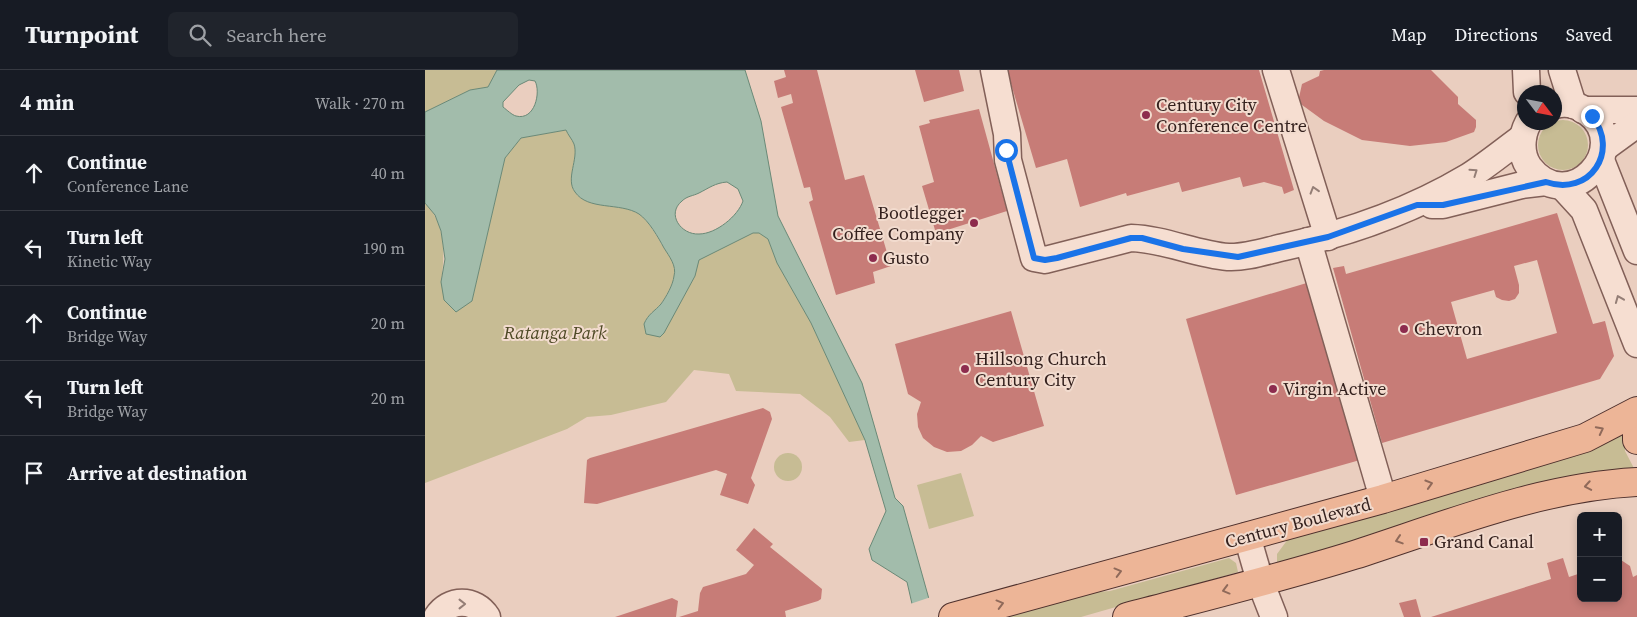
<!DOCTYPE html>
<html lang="en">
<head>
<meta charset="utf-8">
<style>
  body { margin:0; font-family:"Source Serif 4",serif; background:#20242c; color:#f1f3f6 }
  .controls { position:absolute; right:15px; bottom:15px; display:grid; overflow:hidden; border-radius:8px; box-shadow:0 2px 8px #0003 }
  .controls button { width:45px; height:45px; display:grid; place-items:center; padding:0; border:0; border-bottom:1px solid #363941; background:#171b24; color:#f1f3f6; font:25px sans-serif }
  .compass { position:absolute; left:1092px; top:15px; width:45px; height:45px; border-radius:50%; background:#171b24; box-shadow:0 2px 8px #0003; rotate:122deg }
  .stop { position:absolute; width:15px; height:15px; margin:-11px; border:4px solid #1a73e8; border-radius:50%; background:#fff }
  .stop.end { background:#1a73e8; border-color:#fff; box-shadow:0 1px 5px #0008 }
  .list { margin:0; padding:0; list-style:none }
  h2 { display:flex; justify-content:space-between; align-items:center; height:65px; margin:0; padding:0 20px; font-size:21px }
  h2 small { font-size:16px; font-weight:400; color:#9ea1a6 }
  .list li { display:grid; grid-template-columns:32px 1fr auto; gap:15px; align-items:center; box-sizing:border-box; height:75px; padding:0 20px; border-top:1px solid #363941 }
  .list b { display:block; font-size:19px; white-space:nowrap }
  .list p { margin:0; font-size:16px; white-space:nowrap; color:#9ea1a6 }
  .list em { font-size:16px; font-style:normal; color:#9ea1a6 }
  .icon { flex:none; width:28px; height:28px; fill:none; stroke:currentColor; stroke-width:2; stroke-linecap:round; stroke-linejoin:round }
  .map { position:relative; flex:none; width:1212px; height:547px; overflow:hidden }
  header { display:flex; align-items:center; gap:30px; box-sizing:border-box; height:70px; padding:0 25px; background:#171b24; border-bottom:1px solid #363941 }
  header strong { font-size:24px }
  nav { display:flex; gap:28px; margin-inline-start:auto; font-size:18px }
  .search { width:350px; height:45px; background:#20242c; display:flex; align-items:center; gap:12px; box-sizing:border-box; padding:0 18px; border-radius:8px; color:#9ea1a6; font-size:19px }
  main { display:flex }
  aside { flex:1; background:#171b24 }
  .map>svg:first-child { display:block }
</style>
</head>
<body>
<header>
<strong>Turnpoint</strong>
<div class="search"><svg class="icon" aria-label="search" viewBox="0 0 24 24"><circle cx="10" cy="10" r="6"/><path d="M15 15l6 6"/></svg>Search here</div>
<nav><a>Map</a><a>Directions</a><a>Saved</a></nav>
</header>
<main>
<aside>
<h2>4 min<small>Walk · 270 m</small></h2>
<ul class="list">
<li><svg class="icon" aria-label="ahead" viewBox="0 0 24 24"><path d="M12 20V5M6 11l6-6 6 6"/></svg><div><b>Continue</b><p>Conference Lane</p></div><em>40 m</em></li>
<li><svg class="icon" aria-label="left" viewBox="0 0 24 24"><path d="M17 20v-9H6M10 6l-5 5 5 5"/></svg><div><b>Turn left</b><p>Kinetic Way</p></div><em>190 m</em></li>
<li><svg class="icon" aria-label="ahead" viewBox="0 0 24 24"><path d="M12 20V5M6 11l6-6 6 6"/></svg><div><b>Continue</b><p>Bridge Way</p></div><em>20 m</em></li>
<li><svg class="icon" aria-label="left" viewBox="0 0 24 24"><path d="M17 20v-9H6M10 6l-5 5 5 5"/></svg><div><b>Turn left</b><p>Bridge Way</p></div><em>20 m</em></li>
<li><svg class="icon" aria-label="arrive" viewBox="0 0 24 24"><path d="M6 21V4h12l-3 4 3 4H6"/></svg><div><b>Arrive at destination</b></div></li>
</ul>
</aside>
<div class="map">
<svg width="1212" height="547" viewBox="0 0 1212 547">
  <rect width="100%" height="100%" fill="#eacebf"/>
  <g fill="#c7bc94">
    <path d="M0 0H72L63 17 45 20 0 42Z"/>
    <circle cx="1138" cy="75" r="25"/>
    <path d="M141 60C143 64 147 69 149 74 154 89 140 109 150 122 163 141 196 132 214 144 224 151 232 167 239 178 244 186 252 196 249 206 248 215 241 226 236 234 230 241 223 244 219 254L258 228 270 206 273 190 328 163H334L343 169 352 193 386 253 440 370 424 372 405 347 375 324 311 321 304 304 269 300 241 332 186 345 162 347 142 359 0 413V133C21 153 20 185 16 212L47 231 80 88 96 68Z"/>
    <path d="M1200 353V381L1212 404 852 496V484L866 465Z"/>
    <circle cx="363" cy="397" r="14"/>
    <path d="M536 403 549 446 504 459 492 415Z"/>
    <path d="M804 488 811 493 813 502 656 547H563L647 524 685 521Z"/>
  </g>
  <path fill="#a2bcab" stroke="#6a8977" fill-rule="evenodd" d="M72 0H320L336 51 353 146 437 313 470 428 478 436 509 547H490L482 512 447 490 444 479 461 441 440 370 386 253 352 193 343 169 334 163H328L274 190 270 206 239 263 235 267 221 264 219 254C223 244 230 241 236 234 241 227 248 215 249 206 252 196 244 186 239 178 233 167 224 151 214 144 195 132 163 141 150 122 140 109 154 89 149 74 147 69 143 65 141 60L96 68 80 88 47 231 31 242 19 230 16 212 20 189 16 161 10 145 0 133V42L45 20 63 17ZM104 10 110 11C116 22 110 51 91 46 87 45 82 40 78 37V32L94 15ZM302 112 313 119 318 131C313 146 291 164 274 164 256 165 241 144 257 131 262 126 268 126 274 123 284 118 290 113 302 112Z"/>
  <path fill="#eacebf" d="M506 527 511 547H488L485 534Z"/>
  <g fill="#c77c77" fill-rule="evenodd">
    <path d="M359 0H392L420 110 439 105 466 196 448 202 450 213 411 225 384 132 388 130 385 117 379 118 356 37 368 33 366 24 353 28 349 11 361 7Z"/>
    <path d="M490 0H534L539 21 499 32Z"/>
    <path d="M582 0H834L869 120 859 124 857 117 839 112 818 117 815 107 757 122 754 112 702 126 701 123 655 137 642 89 611 98Z"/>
    <path d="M899 0H1006L1033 27V34L1051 50V57L1049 62 1021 72 985 76 937 70 899 51 873 32 877 14 894 6 895 1Z"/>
    <path d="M554 39 582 141 516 162 515 159 510 160 497 116 509 112 494 56 505 53 504 50Z"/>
    <path d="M1132 143 1168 254 1180 251 1189 286 1175 309 957 373 908 198 919 196 921 204ZM1112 190 1132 263 1042 289 1026 232 1069 220 1071 227 1077 230 1084 231 1090 229 1094 223V215L1089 196Z"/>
    <path d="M885 212 935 390 811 425 761 249Z"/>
    <path d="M586 241 619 356 568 372 556 366 547 375 536 381 522 382 509 377 498 368 493 357 492 344 496 332 483 324 470 274Z"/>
    <path d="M338 338 345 342 347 349 326 408 330 415 323 434 295 425 302 404 291 400 172 434 159 433 162 390 165 388Z"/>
    <path d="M329 458 348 474 345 477 397 519 396 529 393 531 360 541 361 547H254L273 541 275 523 278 517 321 504 329 495 311 480Z"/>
    <path d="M1138 488 1144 507 1156 503V528H1193V488L1205 496 1208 507 1212 505V547H1006L1126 509 1122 493Z"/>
    <path d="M247 528 253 531 251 547H190Z"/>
    <path d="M991 529 996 547H979L974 533Z"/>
  </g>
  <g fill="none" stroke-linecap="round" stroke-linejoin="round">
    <g stroke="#826058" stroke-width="29">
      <g id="minor">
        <path d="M569 0 582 64 583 90 609 188 620 190 706 168C739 169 770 184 803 187 821 188 841 181 859 177 923 163 986 141 1043 107 1062 95 1080 80 1098 67"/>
        <path d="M851 0 903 167"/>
        <path d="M1101 0 1102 22"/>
        <path d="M1137 0 1148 35"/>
        <path d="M1158 40H1212"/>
        <path d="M1103 53C1096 66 1095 84 1104 97 1145 150 1210 76 1162 42 1153 35 1141 32 1130 35"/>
        <path d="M1179 78 1212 54"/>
        <path d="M1176 90 1212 181"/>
        <path d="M1137 116 1159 140 1212 274"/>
        <path d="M1007 135H1018L1097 115 1121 112"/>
        <path d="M883 171 955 418"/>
        <path d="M822 466 835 511 849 547"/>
        <path d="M12 547C24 528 50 528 62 547"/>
      </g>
    </g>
    <g stroke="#4f312d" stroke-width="30">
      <g id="major">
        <path d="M1212 356V370"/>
        <path d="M528 547 958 429 1160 368 1212 341"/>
        <path d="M702 547C778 527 855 508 929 485 1022 455 1115 417 1212 412"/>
      </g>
    </g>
    <use href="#minor" stroke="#f6ded1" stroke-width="26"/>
    <use href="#major" stroke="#edb597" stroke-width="28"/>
  </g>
  <defs><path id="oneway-chevron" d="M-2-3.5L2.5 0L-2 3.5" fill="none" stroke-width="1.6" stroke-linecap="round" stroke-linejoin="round" transform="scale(1.25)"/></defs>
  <g stroke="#947e76">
    <use href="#oneway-chevron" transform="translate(1049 102) rotate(-35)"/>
    <use href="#oneway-chevron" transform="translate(889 120) rotate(-107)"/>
    <use href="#oneway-chevron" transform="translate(1194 229) rotate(-112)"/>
    <use href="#oneway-chevron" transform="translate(37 534)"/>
  </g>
  <g stroke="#906a5a">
    <use href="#oneway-chevron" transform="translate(1175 360) rotate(-27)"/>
    <use href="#oneway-chevron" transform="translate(1004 414) rotate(-17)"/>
    <use href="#oneway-chevron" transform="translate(1163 416) rotate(170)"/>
    <use href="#oneway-chevron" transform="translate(974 470) rotate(162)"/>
    <use href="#oneway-chevron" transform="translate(693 502) rotate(-15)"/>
    <use href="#oneway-chevron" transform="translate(801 520) rotate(165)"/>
    <use href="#oneway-chevron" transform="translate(575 534) rotate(-15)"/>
  </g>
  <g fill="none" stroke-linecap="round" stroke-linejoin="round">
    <path stroke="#1a73e8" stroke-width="6" d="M581 80 609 188 620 190 632 188 706 168H717L758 179 813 187 903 167 992 135H1018L1121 112C1165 127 1195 81 1167 46"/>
  </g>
  <g fill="#8d2c4e" stroke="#f2dbce" stroke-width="2">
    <circle cx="721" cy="45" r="5"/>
    <circle cx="549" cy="153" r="5"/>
    <circle cx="448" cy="188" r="5"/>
    <circle cx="979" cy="259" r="5"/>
    <circle cx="540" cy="299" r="5"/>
    <circle cx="848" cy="319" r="5"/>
    <rect x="994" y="467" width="10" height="10" rx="2.5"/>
  </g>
  <g text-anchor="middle" stroke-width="4" stroke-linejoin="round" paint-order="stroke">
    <g font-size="18" fill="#321f1c" stroke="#f2dbce" text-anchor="start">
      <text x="731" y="41">Century City<tspan x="731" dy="21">Conference Centre</tspan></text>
      <text x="539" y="149" text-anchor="end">Bootlegger<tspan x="539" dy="21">Coffee Company</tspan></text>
      <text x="458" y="194">Gusto</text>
      <text x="989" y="265">Chevron</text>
      <text x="550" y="295">Hillsong Church<tspan x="550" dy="21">Century City</tspan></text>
      <text x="858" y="325">Virgin Active</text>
      <text x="1009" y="478">Grand Canal</text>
    </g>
    <g font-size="18" font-style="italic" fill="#4d4924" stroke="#f2dbce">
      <text x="130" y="269">Ratanga Park</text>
    </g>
    <g font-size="18" fill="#321f1c" stroke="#f2dbce">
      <text transform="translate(873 453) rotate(-15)" y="6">Century Boulevard</text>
    </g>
  </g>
</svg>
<div class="controls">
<button>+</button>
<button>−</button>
</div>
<svg class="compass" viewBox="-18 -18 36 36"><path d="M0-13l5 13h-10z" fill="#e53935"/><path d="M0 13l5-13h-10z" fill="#9ea1a6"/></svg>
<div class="stop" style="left:581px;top:80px"></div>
<div class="stop end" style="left:1167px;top:46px"></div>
</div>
</main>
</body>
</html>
